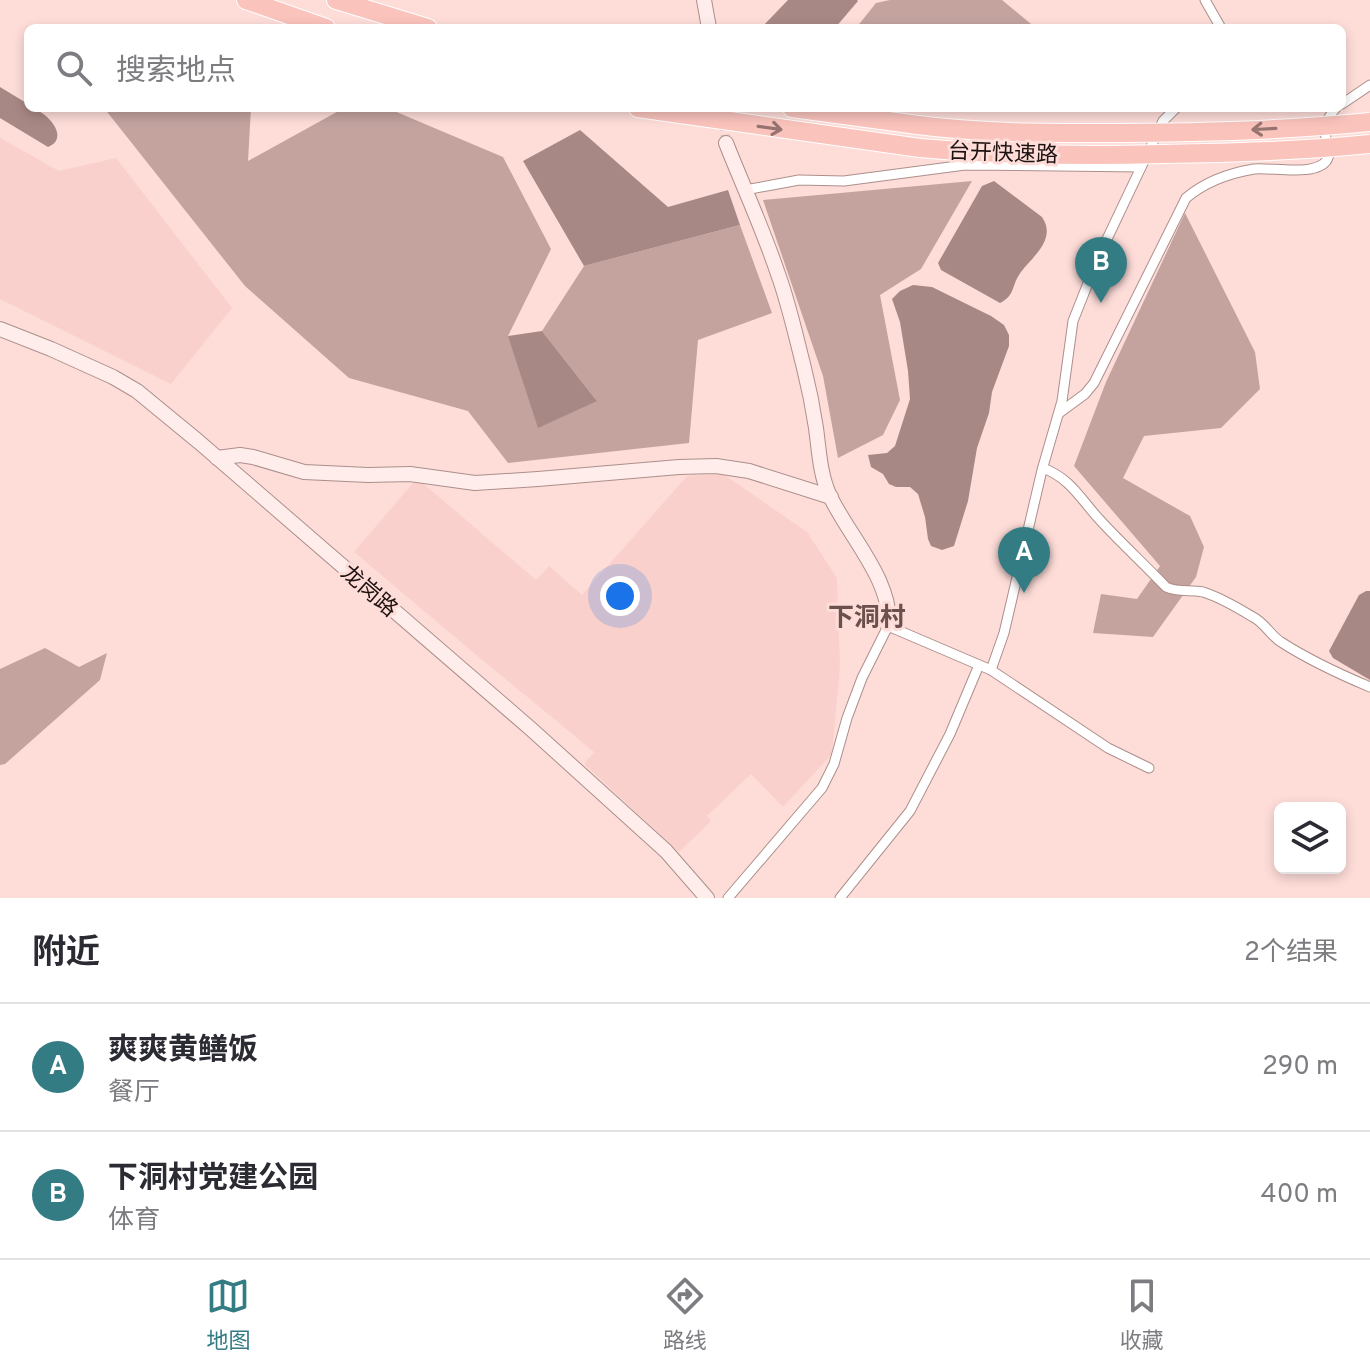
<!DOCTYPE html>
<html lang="zh">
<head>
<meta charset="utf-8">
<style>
  body { margin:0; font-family:Overpass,"Noto Sans SC",sans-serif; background:#f2f2f3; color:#2b2b33 }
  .controls { position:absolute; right:24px; bottom:24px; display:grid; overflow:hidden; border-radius:12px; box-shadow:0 4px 12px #0003 }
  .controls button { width:72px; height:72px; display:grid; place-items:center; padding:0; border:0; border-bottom:2px solid #e1e1e2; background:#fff; color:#2b2b33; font:40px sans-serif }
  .you { position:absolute; left:620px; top:596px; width:28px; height:28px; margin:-20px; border:6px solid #fff; border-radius:50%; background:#1a73e8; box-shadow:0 0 0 12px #1a73e833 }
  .badge { display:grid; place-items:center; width:52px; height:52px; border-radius:50%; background:#347c84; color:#fff; font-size:26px; font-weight:700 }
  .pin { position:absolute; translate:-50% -66px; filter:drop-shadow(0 2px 4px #0008) }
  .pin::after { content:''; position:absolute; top:42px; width:28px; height:24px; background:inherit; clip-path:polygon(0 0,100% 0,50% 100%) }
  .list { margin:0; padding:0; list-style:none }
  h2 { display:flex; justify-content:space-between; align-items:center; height:104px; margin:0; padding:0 32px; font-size:34px }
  h2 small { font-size:26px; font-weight:400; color:#7c7c81 }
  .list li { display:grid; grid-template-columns:52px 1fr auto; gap:24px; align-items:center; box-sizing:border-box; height:128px; padding:0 32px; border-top:2px solid #e1e1e2 }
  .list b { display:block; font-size:30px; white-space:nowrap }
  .list p { margin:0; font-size:26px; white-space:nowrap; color:#7c7c81 }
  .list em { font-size:26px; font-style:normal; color:#7c7c81 }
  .icon { flex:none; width:44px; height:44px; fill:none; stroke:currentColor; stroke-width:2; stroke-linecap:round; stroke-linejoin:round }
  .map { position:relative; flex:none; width:1370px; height:898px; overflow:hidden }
  .search { position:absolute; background:#fff; box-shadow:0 4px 12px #0003; left:24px; right:24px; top:24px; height:88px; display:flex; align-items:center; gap:20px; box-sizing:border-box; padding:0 28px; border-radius:12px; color:#7c7c81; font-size:30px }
  .sheet { height:360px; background:#fff }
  nav { display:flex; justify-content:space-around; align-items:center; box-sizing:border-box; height:112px; border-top:2px solid #e1e1e2; background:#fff; font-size:22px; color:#7c7c81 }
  nav a { display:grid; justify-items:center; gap:4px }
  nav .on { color:#347c84 }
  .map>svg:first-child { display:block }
</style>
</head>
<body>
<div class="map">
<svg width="1370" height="898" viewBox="0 0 1370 898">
  <rect width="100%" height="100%" fill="#feddd9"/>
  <g fill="#f9d0cb">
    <path d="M0 138 59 171 116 158 232 308 171 384 0 299Z"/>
    <path d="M723 474 807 532 837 578 840 666 832 754 783 807 751 774 707 816 711 821 679 852 584 764 594 752 474 653 354 552 417 478 536 580 549 566 582 595 687 476Z"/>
  </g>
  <g fill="#c4a39f">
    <path d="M890 0H1002L1036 28H856L876 3Z"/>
    <path d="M104 108H251L248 161 344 108H387L503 157 551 249 508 336 597 401 542 331 584 266 740 225 772 313 698 340 689 443 508 463 468 411 349 378 245 286Z"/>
    <path d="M972 181 921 269 880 295 900 400 883 435 838 458 823 376 763 200Z"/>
    <path d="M1185 213 1255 352 1260 389 1221 428 1144 436 1123 478 1190 516 1204 547 1196 577 1153 637 1093 633 1101 594 1137 599 1160 566 1074 466 1106 382Z"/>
    <path d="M45 648 79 667 107 653 100 680 5 764 0 765V669Z"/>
  </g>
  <g fill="#a88884">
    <path d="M788 0H857L858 1 835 28H761Z"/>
    <path d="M0 87 28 104V108C45 108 72 138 48 147L0 118Z"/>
    <path d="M580 130 668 207 728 190 740 225 584 266 523 161Z"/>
    <path d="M994 181 1042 217C1057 239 1033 256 1021 272 1011 285 1016 295 1000 303L941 270 938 263 982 186Z"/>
    <path d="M913 285 932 287 991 316 1004 325 1009 335V346L992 392 989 413 977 448 968 501 954 546 942 550 931 546 928 539 925 517 918 494 910 487H896L889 484 883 474 871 467 868 455 887 453 895 446 910 399 908 371 900 322 892 299 900 291Z"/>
    <path d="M542 331 597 401 538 428 508 336Z"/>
    <path d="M1366 591H1370V680L1333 658 1329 651 1359 595Z"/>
  </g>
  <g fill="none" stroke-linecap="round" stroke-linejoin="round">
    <path stroke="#dcbfbb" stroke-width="9" stroke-dasharray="9 4.5" stroke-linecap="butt" d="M722 108 726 143"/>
    <g stroke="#ac8f8b" stroke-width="11">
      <g id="street">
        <path d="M1205 0 1221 28"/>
        <path d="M1342 104 1370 85"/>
        <path d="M745 190 799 180 844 181 965 165 1141 167"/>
        <path d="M1059 413 1085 394 1094 383 1186 198C1205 182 1230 173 1254 169 1272 167 1316 177 1327 160 1335 147 1313 132 1336 108"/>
        <path d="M1043 468C1071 479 1079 497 1099 519 1120 542 1144 564 1166 587 1179 593 1190 589 1203 592 1220 597 1238 608 1253 617 1265 623 1270 635 1281 642 1309 660 1339 674 1370 687"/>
        <path d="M991 670 1004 633 1042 470 1062 401 1073 321 1098 258 1163 121 1176 108"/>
        <path d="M728 898 822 788 834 764 847 718 862 678 888 626 991 670 1108 748 1149 768"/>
        <path d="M840 898 910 811 950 734 979 665"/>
      </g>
    </g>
    <g stroke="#ac8f8b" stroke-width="16">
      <g id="secondary">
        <path d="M704 0 709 28"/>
        <path d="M726 143C743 186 763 229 778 274 789 304 796 337 804 368 809 388 813 408 816 428 819 450 820 474 829 494 847 534 894 582 888 626"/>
        <path d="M0 329 51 349 113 377 137 391 199 442 531 729 666 851 707 898"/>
        <path d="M217 458 240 455 253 457 304 472 368 475 410 474 475 483 538 479 679 467 716 466 749 471 831 497"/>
      </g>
    </g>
    <g stroke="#fff" stroke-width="20">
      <g id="highway">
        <path d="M246 0 326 28"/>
        <path d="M336 0 428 28"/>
        <path d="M638 108 920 148"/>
        <path d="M792 108 918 125"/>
      </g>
    </g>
    <use href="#street" stroke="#fff" stroke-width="9"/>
    <use href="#secondary" stroke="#feedeb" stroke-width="14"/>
    <use href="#highway" stroke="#fac4bd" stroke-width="18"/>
    <g stroke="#fff" stroke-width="20" stroke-linecap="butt">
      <g id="highway-bridge">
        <path d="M918 125C978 133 1040 133 1101 133 1191 133 1281 131 1370 122"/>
        <path d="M920 148C1001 155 1082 156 1163 154 1232 153 1301 151 1370 144"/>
      </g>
    </g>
    <use href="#highway-bridge" stroke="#fac4bd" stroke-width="18"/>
  </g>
  <defs><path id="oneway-shaft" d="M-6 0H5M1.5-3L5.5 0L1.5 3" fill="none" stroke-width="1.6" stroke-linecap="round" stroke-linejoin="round" transform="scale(2)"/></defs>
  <g stroke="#977470">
    <use href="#oneway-shaft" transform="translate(770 128) rotate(8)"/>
    <use href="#oneway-shaft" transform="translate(1264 129) rotate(177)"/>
  </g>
  <g text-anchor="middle" stroke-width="6" stroke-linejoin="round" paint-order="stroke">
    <g font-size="22" fill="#1d1211" stroke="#feddd9">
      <text transform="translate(1003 152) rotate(2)" y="8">台开快速路</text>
      <text transform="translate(370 590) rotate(41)" y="8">龙岗路</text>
    </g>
    <g font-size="26" font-weight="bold" fill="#6b504d" stroke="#feddd9">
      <text x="867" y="626">下洞村</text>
    </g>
  </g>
</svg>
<div class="controls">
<button><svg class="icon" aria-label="layers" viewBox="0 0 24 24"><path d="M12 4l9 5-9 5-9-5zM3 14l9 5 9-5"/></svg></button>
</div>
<div class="you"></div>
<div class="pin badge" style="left:1024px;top:593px">A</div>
<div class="pin badge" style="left:1101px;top:303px">B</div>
<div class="search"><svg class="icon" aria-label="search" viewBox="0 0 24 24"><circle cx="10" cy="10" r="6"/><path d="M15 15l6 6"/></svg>搜索地点</div>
</div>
<section class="sheet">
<h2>附近<small>2个结果</small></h2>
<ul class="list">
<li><span class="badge">A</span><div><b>爽爽黄鳝饭</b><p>餐厅</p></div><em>290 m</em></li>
<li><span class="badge">B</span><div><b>下洞村党建公园</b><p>体育</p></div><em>400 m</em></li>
</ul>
</section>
<nav>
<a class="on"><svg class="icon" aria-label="map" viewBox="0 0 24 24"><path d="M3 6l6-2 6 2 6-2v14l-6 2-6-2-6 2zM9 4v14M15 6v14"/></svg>地图</a>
<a><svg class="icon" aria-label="directions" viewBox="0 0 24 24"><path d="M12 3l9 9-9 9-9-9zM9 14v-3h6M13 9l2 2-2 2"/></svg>路线</a>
<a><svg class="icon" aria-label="saved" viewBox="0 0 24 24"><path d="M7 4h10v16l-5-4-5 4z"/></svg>收藏</a>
</nav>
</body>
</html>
